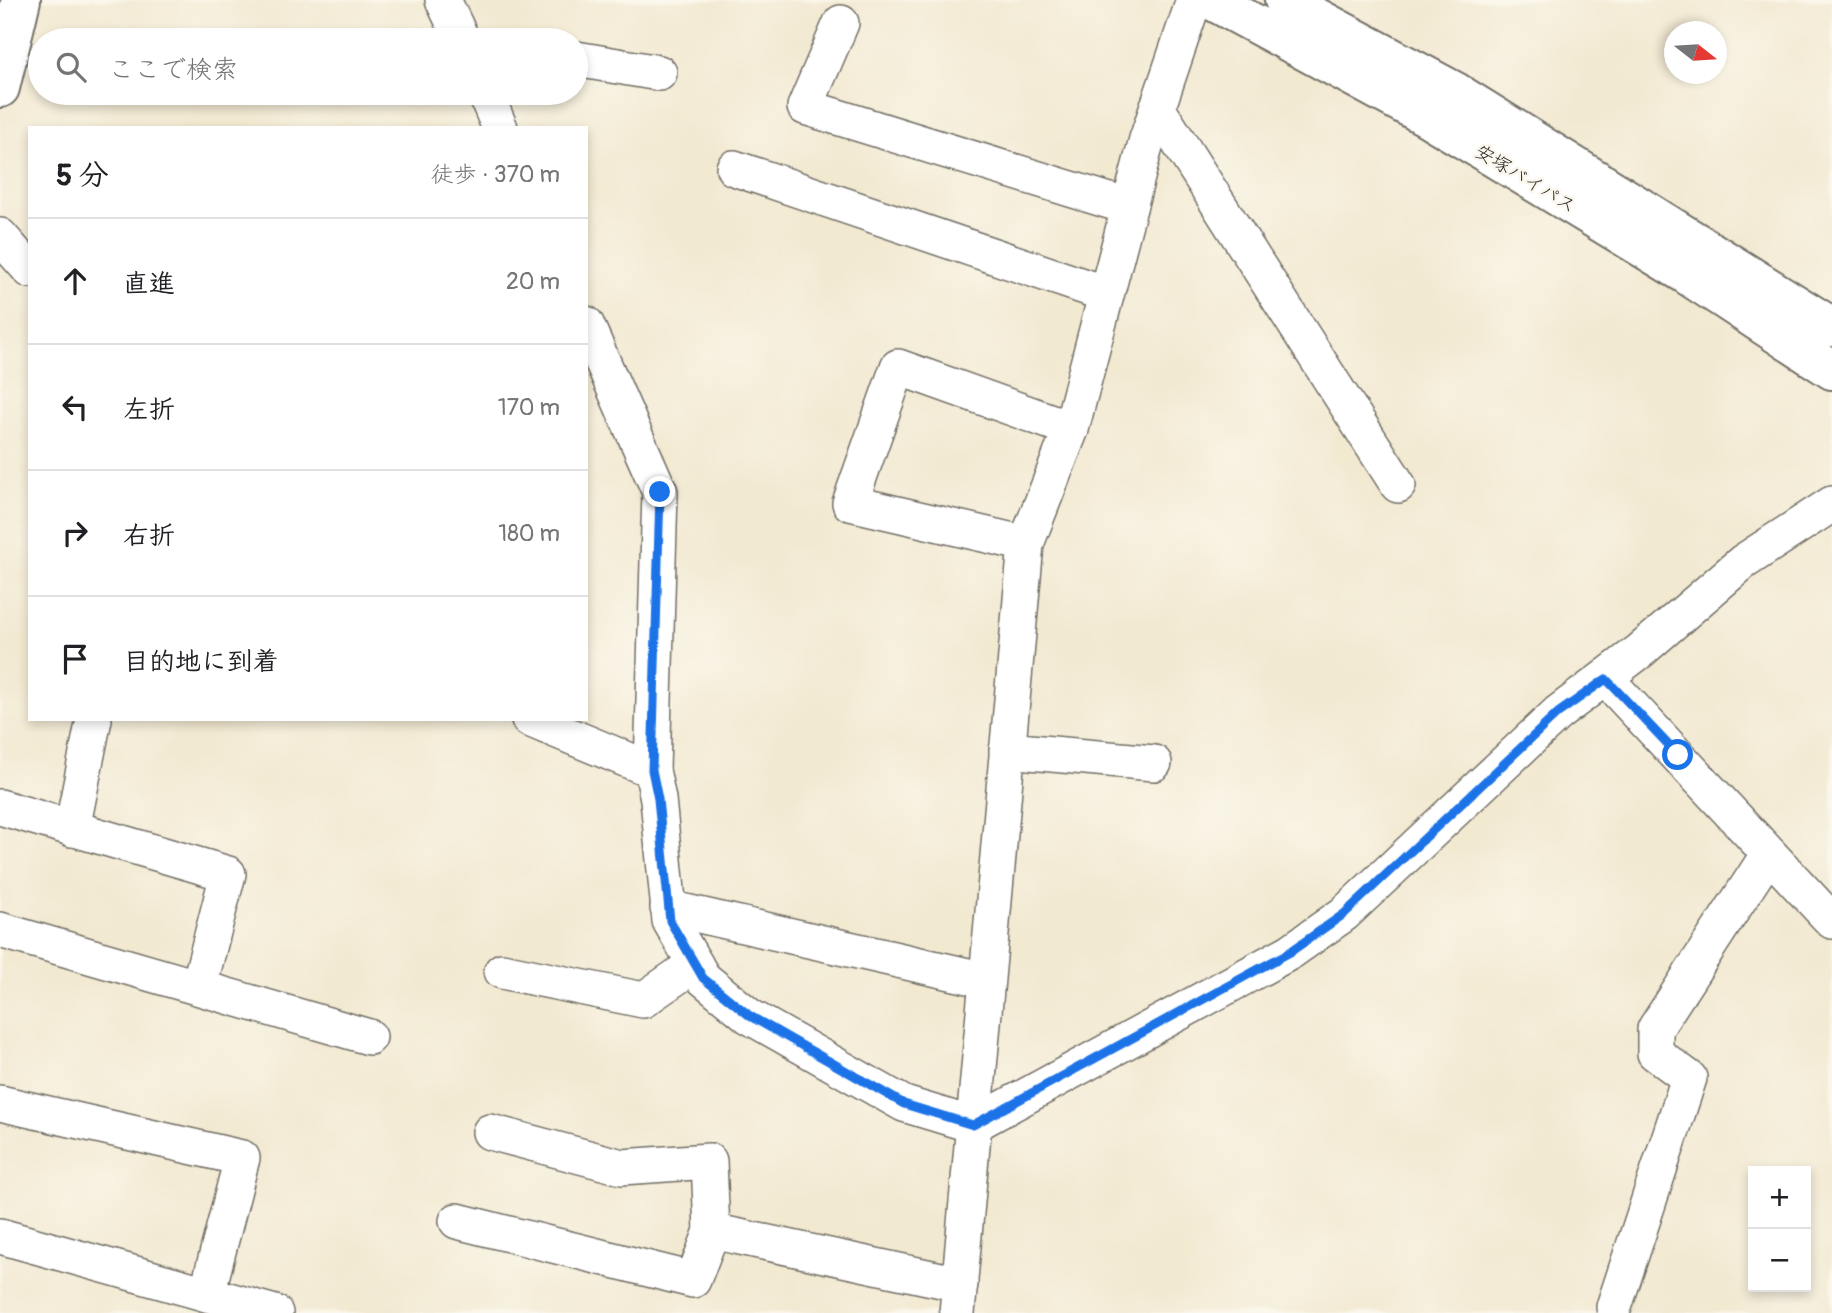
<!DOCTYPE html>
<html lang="ja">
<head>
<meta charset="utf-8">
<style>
  body { margin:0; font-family:Pangolin,"Klee One",sans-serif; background:#f2f2f2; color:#202124 }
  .controls { position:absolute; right:21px; bottom:21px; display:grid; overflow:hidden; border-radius:0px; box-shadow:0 4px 10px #0003 }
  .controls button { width:63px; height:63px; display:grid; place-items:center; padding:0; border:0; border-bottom:2px solid #e0e0e0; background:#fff; color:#202124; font:35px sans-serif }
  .compass { position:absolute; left:1664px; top:21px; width:63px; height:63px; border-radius:50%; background:#fff; box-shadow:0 4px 10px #0003; rotate:107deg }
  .stop { position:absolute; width:21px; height:21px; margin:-16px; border:5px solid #1a73e8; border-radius:50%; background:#fff }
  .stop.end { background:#1a73e8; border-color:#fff; box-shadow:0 2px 7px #0008 }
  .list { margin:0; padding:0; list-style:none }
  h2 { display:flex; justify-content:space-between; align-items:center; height:91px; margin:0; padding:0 28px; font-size:30px }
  h2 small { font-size:23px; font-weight:400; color:#757577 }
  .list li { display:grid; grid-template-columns:46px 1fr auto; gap:21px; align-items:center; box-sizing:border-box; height:126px; padding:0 28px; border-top:2px solid #e0e0e0 }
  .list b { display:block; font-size:26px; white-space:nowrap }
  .list em { font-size:23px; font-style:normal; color:#757577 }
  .icon { flex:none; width:38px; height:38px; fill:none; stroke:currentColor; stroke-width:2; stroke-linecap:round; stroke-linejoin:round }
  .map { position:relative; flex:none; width:1832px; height:1313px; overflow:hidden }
  .search { position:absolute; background:#fff; box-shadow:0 4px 10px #0003; left:28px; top:28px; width:560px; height:77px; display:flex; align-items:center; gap:18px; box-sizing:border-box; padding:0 24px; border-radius:38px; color:#757577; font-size:26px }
  .panel { position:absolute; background:#fff; box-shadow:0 4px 10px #0003; left:28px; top:126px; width:560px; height:595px; border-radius:0px }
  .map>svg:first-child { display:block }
</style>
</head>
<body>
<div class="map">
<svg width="1832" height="1313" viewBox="0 0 1832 1313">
  <rect width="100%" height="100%" fill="#fbf7ec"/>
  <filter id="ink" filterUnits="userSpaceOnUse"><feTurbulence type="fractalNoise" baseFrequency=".0143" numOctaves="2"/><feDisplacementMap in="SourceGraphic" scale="14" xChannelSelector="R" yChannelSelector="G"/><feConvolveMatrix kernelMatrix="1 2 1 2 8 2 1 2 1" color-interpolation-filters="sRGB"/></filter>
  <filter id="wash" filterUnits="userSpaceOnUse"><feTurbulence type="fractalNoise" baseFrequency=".00686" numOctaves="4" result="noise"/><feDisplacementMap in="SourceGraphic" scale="28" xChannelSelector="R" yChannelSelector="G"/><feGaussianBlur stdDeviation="1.57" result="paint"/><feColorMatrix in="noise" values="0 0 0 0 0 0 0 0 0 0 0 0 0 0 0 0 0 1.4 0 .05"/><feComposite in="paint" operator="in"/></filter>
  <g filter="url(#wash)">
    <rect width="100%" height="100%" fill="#f2e9d1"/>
  </g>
  <g filter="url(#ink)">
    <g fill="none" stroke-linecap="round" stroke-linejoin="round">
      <g stroke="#716e65" stroke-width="38">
        <g id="minor">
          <path d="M443 0 462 40"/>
          <path d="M841 23 805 107 1129 207"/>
          <path d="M576 59 659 73"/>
          <path d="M485 93 500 128"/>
          <path d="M1157 108 1398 485"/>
          <path d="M734 168 1106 294"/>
          <path d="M0 236 30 270"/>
          <path d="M586 324 660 492 652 770 658 799 670 921 703 978 749 1016 904 1104 973 1125 1290 952 1344 914 1558 713 1640 651 1743 562 1832 504"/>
          <path d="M1026 544 850 503 898 367 1071 429"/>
          <path d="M1606 679 1832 921"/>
          <path d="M529 719 652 770"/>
          <path d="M1007 750 1154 763"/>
          <path d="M0 807 228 874 199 986"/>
          <path d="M72 829 94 719"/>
          <path d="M668 908 986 980"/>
          <path d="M0 930 369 1037"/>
          <path d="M502 971 643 1000 695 964"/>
          <path d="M0 1103 242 1158 207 1294"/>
          <path d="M490 1132 622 1167 709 1161 712 1231"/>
          <path d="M457 1221 693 1280 712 1231 960 1284"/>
          <path d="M0 1236 275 1313"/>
          <path d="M1614 1307 1689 1078 1655 1053V1029L1768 855"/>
          <path d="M957 1313 1026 544 1071 429 1147 139 1194 0"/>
        </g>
      </g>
      <g stroke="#716e65" stroke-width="42">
        <path id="secondary" d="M0 88 21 0"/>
      </g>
      <g stroke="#716e65" stroke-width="42">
        <g id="primary">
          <path d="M1211 0 1427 117 1684 273 1832 370"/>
          <path d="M1284 0 1456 92 1832 327"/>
        </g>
      </g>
      <use href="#minor" stroke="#fff" stroke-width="35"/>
      <use href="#secondary" stroke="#fff" stroke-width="38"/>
      <use href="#primary" stroke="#fff" stroke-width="38"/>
    </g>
  </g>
  <g fill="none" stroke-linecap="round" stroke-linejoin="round" filter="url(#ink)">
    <path stroke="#1a73e8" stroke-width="9" d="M660 492 652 770 658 799 670 921 703 978 750 1016 904 1104 973 1125 1290 952 1344 914 1558 713 1606 679 1678 755"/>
  </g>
  <g text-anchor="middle" stroke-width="5" stroke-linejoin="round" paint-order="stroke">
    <g font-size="19" fill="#2b2b2b" stroke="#fbf7ec">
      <text transform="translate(1526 178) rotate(31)" y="7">安塚バイパス</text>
    </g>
  </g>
</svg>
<div class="controls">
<button>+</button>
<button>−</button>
</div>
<svg class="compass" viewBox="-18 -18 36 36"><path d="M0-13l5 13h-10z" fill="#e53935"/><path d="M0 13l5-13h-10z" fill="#757577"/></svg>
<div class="stop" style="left:1678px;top:755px"></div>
<div class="stop end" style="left:660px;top:492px"></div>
<div class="search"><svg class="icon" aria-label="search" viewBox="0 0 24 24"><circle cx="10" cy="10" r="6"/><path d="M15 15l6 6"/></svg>ここで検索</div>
<section class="panel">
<h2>5 分<small>徒歩 · 370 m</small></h2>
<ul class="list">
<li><svg class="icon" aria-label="ahead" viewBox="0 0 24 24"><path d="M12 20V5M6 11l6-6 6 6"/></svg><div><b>直進</b></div><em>20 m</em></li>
<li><svg class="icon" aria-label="left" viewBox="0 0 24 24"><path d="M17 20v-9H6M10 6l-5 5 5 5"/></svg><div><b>左折</b></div><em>170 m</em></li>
<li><svg class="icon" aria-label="right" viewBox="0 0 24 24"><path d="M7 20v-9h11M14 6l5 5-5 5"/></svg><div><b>右折</b></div><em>180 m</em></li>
<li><svg class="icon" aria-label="arrive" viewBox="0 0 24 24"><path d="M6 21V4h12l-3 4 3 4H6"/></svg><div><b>目的地に到着</b></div></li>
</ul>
</section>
</div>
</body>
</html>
